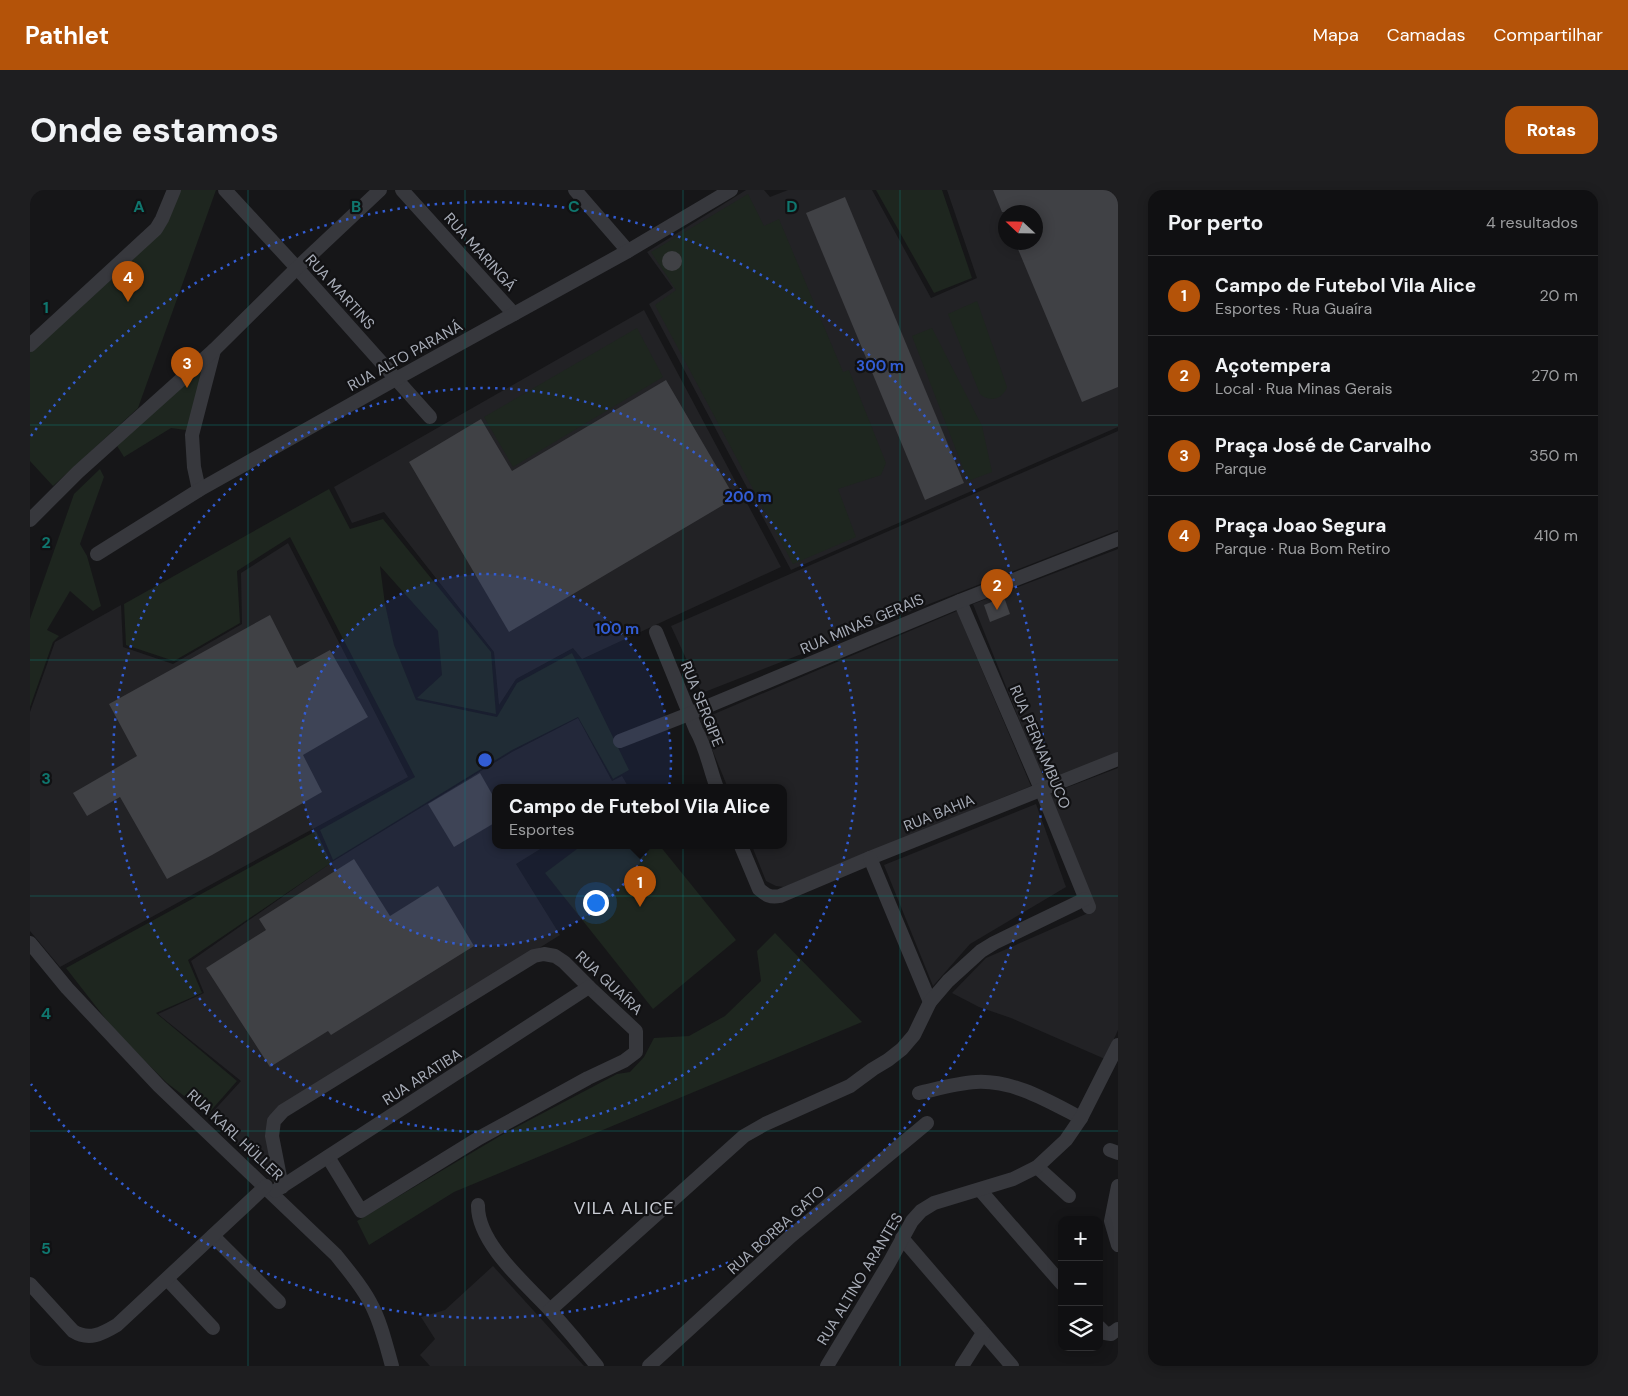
<!DOCTYPE html>
<html lang="pt">
<head>
<meta charset="utf-8">
<style>
  body { margin:0; font-family:"DM Sans",sans-serif; background:#1e1e20; color:#f1f3f6 }
  .controls { position:absolute; right:15px; bottom:15px; display:grid; overflow:hidden; border-radius:10px; box-shadow:0 2px 12px #0003 }
  .controls button { width:45px; height:45px; display:grid; place-items:center; padding:0; border:0; border-bottom:1px solid #303032; background:#101012; color:#f1f3f6; font:25px sans-serif }
  .compass { position:absolute; left:968px; top:15px; width:45px; height:45px; border-radius:50%; background:#101012; box-shadow:0 2px 12px #0003; rotate:292deg }
  .you { position:absolute; left:565px; top:712px; width:18px; height:18px; margin:-12px; border:4px solid #fff; border-radius:50%; background:#1a73e8; box-shadow:0 0 0 8px #1a73e833 }
  .badge { display:grid; place-items:center; width:32px; height:32px; border-radius:50%; background:#b45309; color:#fff; font-size:16px; font-weight:700 }
  .pin { position:absolute; translate:-50% -41px; filter:drop-shadow(0 1px 2px #0008) }
  .pin::after { content:''; position:absolute; top:26px; width:18px; height:15px; background:inherit; clip-path:polygon(0 0,100% 0,50% 100%) }
  .popup { position:absolute; left:462px; top:594px; width:295px; height:65px; box-sizing:border-box; display:grid; place-content:center; border-radius:10px; background:#101012; filter:drop-shadow(0 1px 4px #0005); font-size:16px; white-space:nowrap; color:#9c9d9f }
  .popup b { font-size:19px; color:#f1f3f6 }
  .popup::after { content:''; position:absolute; left:50%; top:100%; margin-left:-10px; border:10px solid transparent; border-top-color:#101012 }
  .list { margin:0; padding:0; list-style:none }
  h2 { display:flex; justify-content:space-between; align-items:center; height:65px; margin:0; padding:0 20px; font-size:21px }
  h2 small { font-size:16px; font-weight:400; color:#9c9d9f }
  .list li { display:grid; grid-template-columns:32px 1fr auto; gap:15px; align-items:center; box-sizing:border-box; height:80px; padding:0 20px; border-top:1px solid #303032 }
  .list b { display:block; font-size:19px; white-space:nowrap }
  .list p { margin:0; font-size:16px; white-space:nowrap; color:#9c9d9f }
  .list em { font-size:16px; font-style:normal; color:#9c9d9f }
  .icon { flex:none; width:28px; height:28px; fill:none; stroke:currentColor; stroke-width:2; stroke-linecap:round; stroke-linejoin:round }
  .map { position:relative; flex:none; width:1088px; height:1176px; overflow:hidden; border-radius:15px }
  header { display:flex; align-items:center; gap:30px; box-sizing:border-box; height:70px; padding:0 25px; background:#b45309; color:#fff }
  header strong { font-size:24px }
  nav { display:flex; gap:28px; margin-inline-start:auto; font-size:18px }
  .intro { display:flex; align-items:center; justify-content:space-between; box-sizing:border-box; height:120px; padding:0 30px }
  h1 { margin:0; font-size:35px }
  .button { padding:12px 22px; border-radius:15px; background:#b45309; color:#fff; font-size:18px; font-weight:700 }
  main { display:flex; gap:30px; padding:0 30px }
  aside { flex:1; background:#101012; border-radius:15px; box-shadow:0 2px 12px #0003 }
  .map>svg:first-child { display:block }
</style>
</head>
<body>
<header>
<strong>Pathlet</strong>
<nav><a>Mapa</a><a>Camadas</a><a>Compartilhar</a></nav>
</header>
<div class="intro"><h1>Onde estamos</h1><a class="button">Rotas</a></div>
<main>
<div class="map">
<svg width="1088" height="1176" viewBox="0 0 1088 1176">
  <rect width="100%" height="100%" fill="#161618"/>
  <g fill="#222225" fill-rule="evenodd">
    <path d="M716 0H734L740 7 758 0H842L901 108 947 88 917 0H1088V237L761 380 619 114 643 98 617 62ZM976 22H1006V52H976Z"/>
    <path d="M614 120 751 377 552 469 543 458 486 489 469 515 464 462 354 322 322 333 304 297Z"/>
    <path d="M1088 241V340L672 503 641 436Z"/>
    <path d="M258 353 378 587 30 777 0 741V522L25 452 91 415 93 457 143 474 212 434 211 383Z"/>
    <path d="M1088 359V564L1014 592 943 414Z"/>
    <path d="M927 421 1001 596 754 697 746 696 736 691 722 656H754V598H698L670 530Z"/>
    <path d="M548 528 582 591 592 586 599 598H466V656H515L486 674 530 745 238 927 245 993 179 926 211 891 128 824 174 803 161 771 302 672 482 562Z"/>
    <path d="M1088 578V840L1075 869 981 828 949 817 922 803 956 768 1065 720 1020 604Z"/>
    <path d="M1006 614 1036 697 940 754 903 796 854 675Z"/>
    <path d="M463 1076 554 1176H400L390 1165 405 1149 391 1127 415 1120Z"/>
  </g>
  <g fill="#1e261f">
    <path d="M148 0H186L108 218 23 296 0 271V159L102 65Z"/>
    <path d="M846 0H912L942 88 904 103Z"/>
    <path d="M718 4 734 36 749 29 813 182 819 180 856 273 851 285 808 299 826 347 763 374 625 115 646 100 621 62Z"/>
    <path d="M947 111 977 197C973 209 960 213 950 204L918 124Z"/>
    <path d="M607 138 633 187 483 277 454 227Z"/>
    <path d="M902 138 952 236 962 282 938 291 882 146Z"/>
    <path d="M177 168 161 236 156 240 141 238 94 267 84 251Z"/>
    <path d="M70 279 74 287 50 354 57 366 71 416 63 421 40 401 17 440 29 446 23 452 0 517V429L44 304Z"/>
    <path d="M299 299 320 339 353 329 461 462 466 524 387 508 412 485 408 441 350 376 355 414 364 455 386 510 467 527 487 493 542 463 599 580 583 589 548 527 482 560 303 670 290 640 385 587 260 347 207 381 210 433 144 471 96 455 94 414Z"/>
    <path d="M286 641 301 673 158 770 172 803 126 823 207 891 178 924 137 893 85 841 36 778Z"/>
    <path d="M551 656H630L706 750 623 819 515 683Z"/>
    <path d="M745 743 832 832 424 1002 339 1055 327 1031 475 943 587 884 600 882 614 867 624 848 659 846 695 826 731 791 727 761Z"/>
  </g>
  <g fill="#404145">
    <path d="M963 0H1088V197L1052 212 985 52H1006V22H972Z"/>
    <path d="M815 7 934 293 895 310 776 23Z"/>
    <circle cx="642" cy="71" r="10"/>
    <path d="M636 190 705 308 479 442 379 272 451 229 482 281Z"/>
    <path d="M974 407 980 424 960 432 954 415Z"/>
    <path d="M240 425 267 478 300 460 338 527 273 565 292 602 182 665 137 689 90 607 57 626 43 603 107 566 79 514Z"/>
    <path d="M450 583 466 611V632L424 657 398 614Z"/>
    <path d="M324 669 360 726 408 696 444 756 301 845 298 841 240 877 176 778 236 740 229 729Z"/>
  </g>
  <g fill="none" stroke-linecap="round" stroke-linejoin="round">
    <g stroke="#37383d" stroke-width="14">
      <path d="M195 0 267 78 400 227"/>
      <path d="M372 0 484 124"/>
      <path d="M545 0 598 61"/>
      <path d="M0 155 126 39 132 29 144 0"/>
      <path d="M169 300 164 277 162 245 184 160"/>
      <path d="M0 330 48 282 184 160 267 78 350 0"/>
      <path d="M67 364 169 300 366 189 598 61 701 0"/>
      <path d="M930 411 1011 599 1059 717"/>
      <path d="M626 442 666 540C676 557 680 580 687 598"/>
      <path d="M590 551 659 524 930 411 1088 349"/>
      <path d="M711 656 729 699C736 705 740 708 750 706L840 668 1088 569"/>
      <path d="M840 668 900 812"/>
      <path d="M0 753 37 798 129 896 306 1065C318 1080 331 1095 340 1112 351 1132 356 1155 362 1176"/>
      <path d="M889 903C907 899 927 893 946 892 984 890 1018 911 1051 928"/>
      <path d="M1080 960 1088 963"/>
      <path d="M1007 977 1039 1006"/>
      <path d="M1088 996 1081 1031 1088 1055"/>
      <path d="M252 997 242 946 244 931 253 921 504 766 514 764 525 766 534 772 559 797 606 841V862L594 871 558 888 449 948 331 1021 298 967"/>
      <path d="M950 1000 1032 1094"/>
      <path d="M245 1001 559 797"/>
      <path d="M448 1015C447 1053 496 1094 520 1120 536 1138 552 1157 567 1176"/>
      <path d="M183 1046 249 1112"/>
      <path d="M872 1048 982 1176"/>
      <path d="M137 1089 183 1138"/>
      <path d="M0 1094 43 1141C59 1151 72 1144 87 1135L236 996"/>
      <path d="M520 1120 714 946 735 934 820 896 843 879 858 870 872 859 884 845 900 812 918 791 951 761 964 753 1055 709"/>
      <path d="M1069 1137 1075 1143 1081 1144 1088 1139"/>
      <path d="M619 1176 761 1046 897 933"/>
      <path d="M797 1176 859 1073 882 1031 891 1021 904 1013 983 989 1007 977 1036 950 1051 928 1088 855"/>
      <path d="M932 1176 953 1143"/>
    </g>
  </g>
  <path fill="none" stroke="#0f766e" stroke-width="1" stroke-opacity="0.55" d="M218 0V1176M435 0V1176M653 0V1176M870 0V1176M0 235H1088M0 470H1088M0 706H1088M0 941H1088"/>
  <circle cx="455" cy="570" r="186" fill="#325cd3" fill-opacity=".12"/>
  <g fill="none" stroke="#325cd3" stroke-width="2.5" stroke-dasharray="2.5 5">
    <circle cx="455" cy="570" r="186"/>
    <circle cx="455" cy="570" r="372"/>
    <path d="M1 246A558 558 0 1 1 1 894"/>
  </g>
  <g text-anchor="middle" stroke-width="4.5" stroke-linejoin="round" paint-order="stroke">
    <g font-size="15" fill="#a8adb8" stroke="#111113">
      <text transform="translate(450 62) rotate(48)" y="5">RUA MARINGÁ</text>
      <text transform="translate(310 102) rotate(48)" y="5">RUA MARTINS</text>
      <text transform="translate(375 166) rotate(-29)" y="5">RUA ALTO PARANÁ</text>
      <text transform="translate(832 434) rotate(-23)" y="5">RUA MINAS GERAIS</text>
      <text transform="translate(672 514) rotate(68)" y="5">RUA SERGIPE</text>
      <text transform="translate(1010 557) rotate(67)" y="5">RUA PERNAMBUCO</text>
      <text transform="translate(909 623) rotate(-22)" y="5">RUA BAHIA</text>
      <text transform="translate(579 793) rotate(43)" y="5">RUA GUAÍRA</text>
      <text transform="translate(392 887) rotate(-33)" y="5">RUA ARATIBA</text>
      <text transform="translate(205 945) rotate(43)" y="5">RUA KARL HÜLLER</text>
      <text transform="translate(746 1040) rotate(-42)" y="5">RUA BORBA GATO</text>
      <text transform="translate(830 1089) rotate(-59)" y="5">RUA ALTINO ARANTES</text>
    </g>
    <g font-size="18" letter-spacing="1" fill="#c9ccd4" stroke="#111113">
      <text x="594" y="1024">VILA ALICE</text>
    </g>
  </g>
  <g font-size="16" text-anchor="middle" font-weight="bold" fill="#0f766e" stroke="#111113" stroke-width="4.5" stroke-linejoin="round" paint-order="stroke">
    <text x="109" y="22">A</text>
    <text x="326" y="22">B</text>
    <text x="544" y="22">C</text>
    <text x="762" y="22">D</text>
    <text x="16" y="123">1</text>
    <text x="16" y="358">2</text>
    <text x="16" y="594">3</text>
    <text x="16" y="829">4</text>
    <text x="16" y="1064">5</text>
  </g>
  <circle cx="455" cy="570" r="8" fill="#325cd3" stroke="#111113" stroke-width="2.5"/>
  <g font-size="15" text-anchor="middle" font-weight="bold" fill="#325cd3" stroke="#111113" stroke-width="4.5" stroke-linejoin="round" paint-order="stroke">
    <text x="850" y="181">300 m</text>
    <text x="718" y="312">200 m</text>
    <text x="587" y="444">100 m</text>
  </g>
</svg>
<div class="controls">
<button>+</button>
<button>−</button>
<button><svg class="icon" aria-label="layers" viewBox="0 0 24 24"><path d="M12 4l9 5-9 5-9-5zM3 14l9 5 9-5"/></svg></button>
</div>
<svg class="compass" viewBox="-18 -18 36 36"><path d="M0-13l5 13h-10z" fill="#e53935"/><path d="M0 13l5-13h-10z" fill="#9c9d9f"/></svg>
<div class="you"></div>
<div class="pin badge" style="left:610px;top:717px">1</div>
<div class="popup"><b>Campo de Futebol Vila Alice</b>Esportes</div>
<div class="pin badge" style="left:967px;top:420px">2</div>
<div class="pin badge" style="left:157px;top:198px">3</div>
<div class="pin badge" style="left:98px;top:112px">4</div>
</div>
<aside>
<h2>Por perto<small>4 resultados</small></h2>
<ul class="list">
<li><span class="badge">1</span><div><b>Campo de Futebol Vila Alice</b><p>Esportes · Rua Guaíra</p></div><em>20 m</em></li>
<li><span class="badge">2</span><div><b>Açotempera</b><p>Local · Rua Minas Gerais</p></div><em>270 m</em></li>
<li><span class="badge">3</span><div><b>Praça José de Carvalho</b><p>Parque</p></div><em>350 m</em></li>
<li><span class="badge">4</span><div><b>Praça Joao Segura</b><p>Parque · Rua Bom Retiro</p></div><em>410 m</em></li>
</ul>
</aside>
</main>
</body>
</html>
